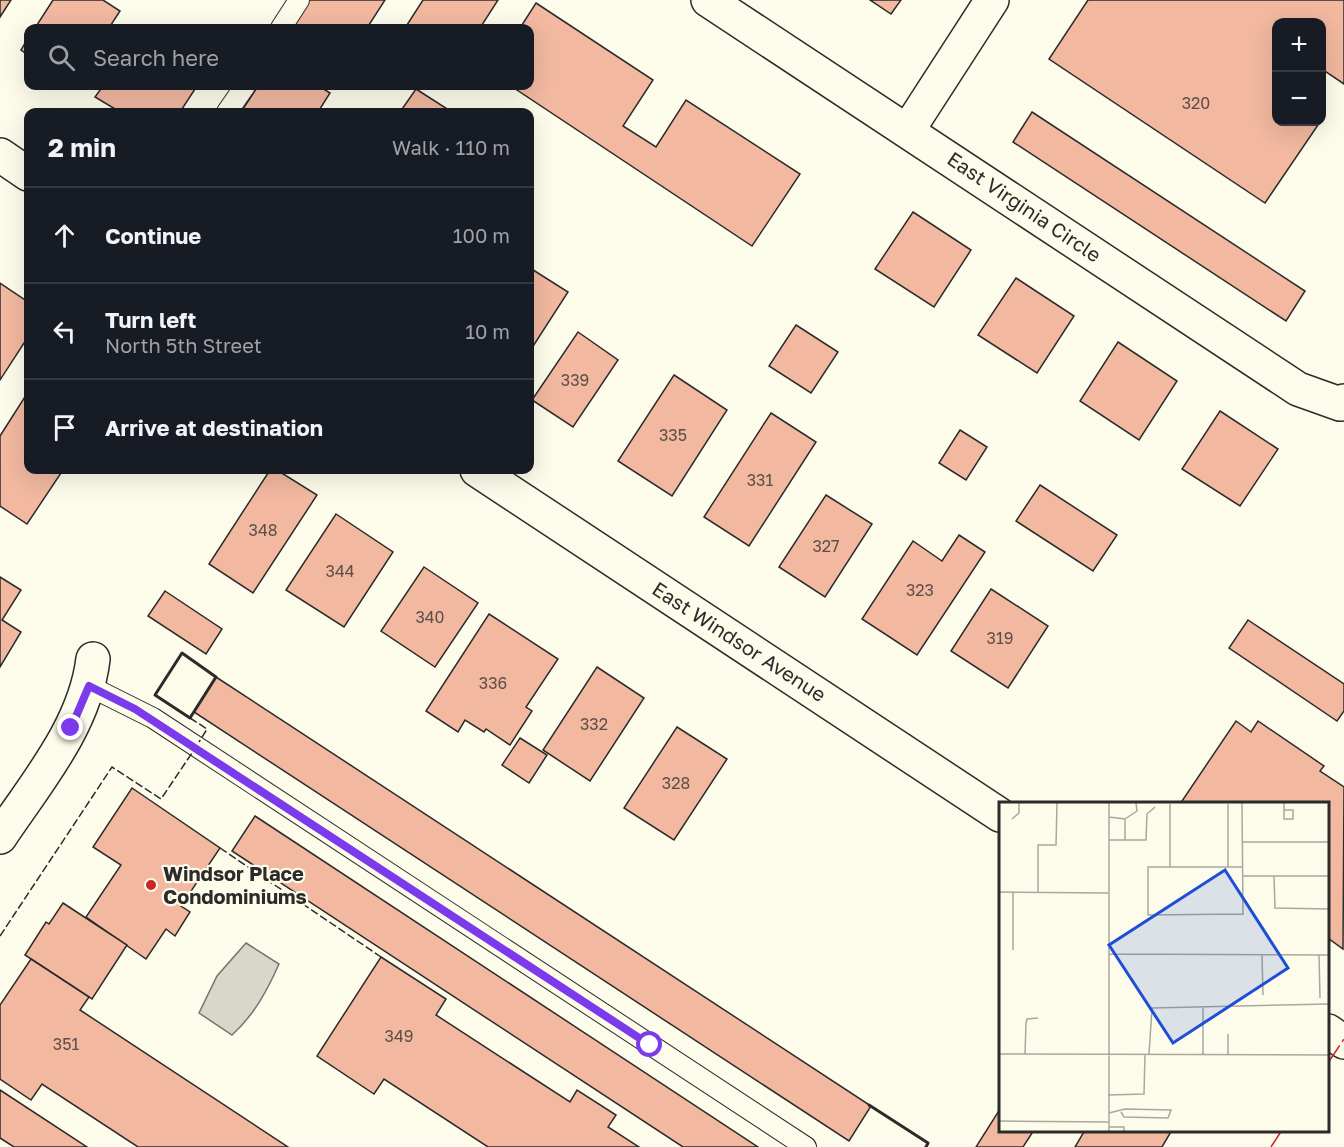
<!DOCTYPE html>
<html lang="en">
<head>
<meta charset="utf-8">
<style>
  body { margin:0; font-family:"Golos Text",sans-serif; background:#242831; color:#f1f3f6 }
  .controls { position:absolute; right:18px; top:18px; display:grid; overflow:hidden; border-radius:12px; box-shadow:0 6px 24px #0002 }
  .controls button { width:54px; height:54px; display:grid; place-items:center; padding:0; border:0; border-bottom:2px solid #363941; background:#171b24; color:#f1f3f6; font:30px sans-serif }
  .stop { position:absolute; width:18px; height:18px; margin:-14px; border:4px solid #7c3aed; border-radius:50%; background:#fff }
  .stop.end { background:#7c3aed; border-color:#fff; box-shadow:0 2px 6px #0008 }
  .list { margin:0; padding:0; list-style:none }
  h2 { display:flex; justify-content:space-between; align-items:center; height:78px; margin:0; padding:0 24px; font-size:26px }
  h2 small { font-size:20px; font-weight:400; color:#9ea1a6 }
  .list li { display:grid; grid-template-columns:39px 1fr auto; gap:18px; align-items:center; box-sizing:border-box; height:96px; padding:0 24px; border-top:2px solid #363941 }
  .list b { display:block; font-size:22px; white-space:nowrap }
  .list p { margin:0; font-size:20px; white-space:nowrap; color:#9ea1a6 }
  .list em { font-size:20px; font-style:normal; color:#9ea1a6 }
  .icon { flex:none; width:33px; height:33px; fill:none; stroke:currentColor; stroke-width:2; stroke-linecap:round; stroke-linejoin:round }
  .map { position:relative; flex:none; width:1344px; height:1147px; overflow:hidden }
  .search { position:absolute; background:#171b24; box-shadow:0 6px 24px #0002; left:24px; top:24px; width:510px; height:66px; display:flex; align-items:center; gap:15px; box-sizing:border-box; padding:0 21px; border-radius:12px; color:#9ea1a6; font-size:22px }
  .panel { position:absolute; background:#171b24; box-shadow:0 6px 24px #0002; left:24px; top:108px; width:510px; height:366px; border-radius:12px }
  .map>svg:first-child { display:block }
</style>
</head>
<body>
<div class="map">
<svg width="1344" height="1147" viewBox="0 0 1344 1147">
  <rect width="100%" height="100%" fill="#fdfbea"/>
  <path fill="#d8d7c9" stroke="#74746e" stroke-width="1.5" d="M246 943 279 964C267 991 254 1015 232 1035L199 1013 217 976Z"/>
  <g fill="#f2b8a0" stroke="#2b2b2b" stroke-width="1.5">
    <path d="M0 0H11L0 17Z"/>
    <path d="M53 0H103L120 11 109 28H35Z"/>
    <path d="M302 0H385L367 28H297L288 23Z"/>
    <path d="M423 0H498L480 28H405Z"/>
    <path d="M870 0H901L891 14Z"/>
    <path d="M1088 0H1344V84L1322 69V22H1276V122H1320L1265 203 1049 59Z"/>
    <path d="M536 3 653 80 623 126 656 147 686 100 800 174 752 246 511 86H530V28H520Z"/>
    <path d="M28 38V55L21 50Z"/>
    <path d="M103 86H197L180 112H120L95 97Z"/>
    <path d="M258 86H319L330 93 318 112H241Z"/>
    <path d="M416 89 452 112H400Z"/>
    <path d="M1032 112 1305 291 1286 321 1013 142Z"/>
    <path d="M913 212 971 250 934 307 875 269Z"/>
    <path d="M530 268 568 292 530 351Z"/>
    <path d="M1016 278 1074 316 1037 373 978 335Z"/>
    <path d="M0 283 28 302V337L0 380Z"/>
    <path d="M796 325 838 352 811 393 769 366Z"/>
    <path d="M578 332 618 360 573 427 532 400Z"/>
    <path d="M1118 342 1177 381 1139 440 1080 401Z"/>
    <path d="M674 375 727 410 672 496 618 461Z"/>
    <path d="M28 392V470H63L27 524 0 506V436Z"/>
    <path d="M1220 411 1278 449 1240 506 1182 469Z"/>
    <path d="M771 413 816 442 749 546 704 517Z"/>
    <path d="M960 430 987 447 966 480 939 463Z"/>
    <path d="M270 470H277L317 495 253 593 209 564Z"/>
    <path d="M1040 485 1117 535 1093 571 1016 521Z"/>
    <path d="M826 495 872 524 825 597 779 567Z"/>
    <path d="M336 514 393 552 344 627 286 590Z"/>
    <path d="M959 535 985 552 917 655 862 619 913 541 942 561Z"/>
    <path d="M424 567 478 603 435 667 381 631Z"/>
    <path d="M0 577 21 590 2 620 21 632 0 667Z"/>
    <path d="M991 589 1048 626 1008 688 951 651Z"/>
    <path d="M165 591 222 629 206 654 148 616Z"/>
    <path d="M489 614 558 659 526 707 532 711 510 745 486 729 484 732 465 720 458 732 426 711Z"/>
    <path d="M1248 620 1344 684V711L1337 721 1229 648Z"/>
    <path d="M597 667 644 698 590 781 543 750Z"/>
    <path d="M216 677 871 1106 849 1141 194 712Z"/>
    <path d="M1236 721 1251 732 1258 721 1324 766 1320 771 1344 787 1343 949 1328 938V804H1180Z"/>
    <path d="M677 727 727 759 674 840 624 808Z"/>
    <path d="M520 738 547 755 529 783 502 765Z"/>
    <path d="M132 788 220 848 181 906 190 912 175 936 166 929 146 959 86 917 121 865 93 847Z"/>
    <path d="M255 816 758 1147H683L232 851Z"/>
    <path d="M63 903 127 945 92 999 25 955 46 922 49 924Z"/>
    <path d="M381 957 446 999 436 1015 570 1102 577 1090 616 1115 608 1127 639 1147H488L384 1079 374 1094 317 1056Z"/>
    <path d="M31 959 89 997 80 1010 288 1147H138L42 1084 31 1100 0 1079V1005Z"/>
    <path d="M0 1090 87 1147H14L0 1138Z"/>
    <path d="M1000 1109V1130H1034L1023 1147H976Z"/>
    <path d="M1085 1130H1172L1162 1147H1075Z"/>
  </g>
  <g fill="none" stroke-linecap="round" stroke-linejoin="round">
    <g stroke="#2b2b2b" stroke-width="22">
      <g id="service">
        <path d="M281 28 299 0"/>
        <path d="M227 112 245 86"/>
        <path d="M89 686 153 718 806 1147"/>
      </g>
    </g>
    <g stroke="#2b2b2b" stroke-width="36">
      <g id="minor">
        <path d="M708 0 1298 389 1340 404 1344 401"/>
        <path d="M908 130 992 0"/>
        <path d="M0 155 28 174"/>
        <path d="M477 470 1000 815"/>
        <path d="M0 837C36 783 85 726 93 659"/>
        <path d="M1328 1031 1344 1042"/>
      </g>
    </g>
    <use href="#service" stroke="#fdfbea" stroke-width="20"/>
    <use href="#minor" stroke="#fdfbea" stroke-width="33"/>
    <g stroke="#2b2b2b" stroke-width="1.5" stroke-dasharray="8 3" stroke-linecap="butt">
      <path d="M190 718 207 729 199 742"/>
      <path d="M220 848 381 957"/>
      <path d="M0 936 112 767 161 799 194 750"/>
    </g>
    <g stroke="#2b2b2b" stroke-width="3">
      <path d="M182 653 216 677 190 718 155 695Z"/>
      <path d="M869 1105 928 1143 926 1147"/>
    </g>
    <g stroke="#c62828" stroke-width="1.5" stroke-dasharray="21 4.5 3 4.5" stroke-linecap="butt">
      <path d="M1328 1063 1344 1039"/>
      <path d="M1271 1147 1282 1130"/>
    </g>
  </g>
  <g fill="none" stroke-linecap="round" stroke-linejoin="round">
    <path stroke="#7c3aed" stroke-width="8" d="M71 728 89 686 135 709 650 1045"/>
  </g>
  <circle fill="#c62828" stroke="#fdfbea" stroke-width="2" cx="151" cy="885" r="6"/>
  <g text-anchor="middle" stroke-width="4.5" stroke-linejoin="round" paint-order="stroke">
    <g font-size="16" fill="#5d4e48">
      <text x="1196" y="109">320</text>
      <text x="575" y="386">339</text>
      <text x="673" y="441">335</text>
      <text x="760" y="486">331</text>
      <text x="263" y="536">348</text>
      <text x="826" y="552">327</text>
      <text x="340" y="577">344</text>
      <text x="920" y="596">323</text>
      <text x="430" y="623">340</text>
      <text x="1000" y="644">319</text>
      <text x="493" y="689">336</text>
      <text x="594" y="730">332</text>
      <text x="676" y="789">328</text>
      <text x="399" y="1042">349</text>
      <text x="66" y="1050">351</text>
    </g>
    <g font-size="20" fill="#2b2b2b" stroke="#fdfbea">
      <text transform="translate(1024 207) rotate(34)" y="7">East Virginia Circle</text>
      <text transform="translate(739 642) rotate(33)" y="7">East Windsor Avenue</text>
    </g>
    <g font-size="20" font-weight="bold" fill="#2b2b2b" stroke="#fdfbea" text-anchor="start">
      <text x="163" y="881">Windsor Place<tspan x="163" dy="23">Condominiums</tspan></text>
    </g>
  </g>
  <g transform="translate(999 802)">
    <rect width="330" height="330" fill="#fdfbea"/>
    <path fill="none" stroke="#a9a89e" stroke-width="1.5" d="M243 1 244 113M285 1V17H294V8H285M110 15 126 17V38M13 17 20 11V1M126 17 138 9 137 1M110 38H147L148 12 156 5M243 40H330M171 65V2M229 65V2M243 65H149V113L244 112M243 74H330M275 74 276 106 330 107M0 90 109 91M39 91V43H57L58 1M14 148V91M110 152 330 153M263 153 264 193M320 153 321 196M204 205V252M229 232V252M0 252 330 253M26 252 27 221 28 217 39 216M150 252 153 206 330 202M109 293 145 292 146 252M110 311 126 307 172 308 169 316 125 315 122 310M0 319 110 320M110 325H125V329M110 329V1"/>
    <path fill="#1d4ed8" fill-opacity="0.15" stroke="#1d4ed8" stroke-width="3" d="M226 68 289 166 174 241 110 143Z"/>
    <rect width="330" height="330" fill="none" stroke="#2b2b2b" stroke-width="3"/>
  </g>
</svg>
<div class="controls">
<button>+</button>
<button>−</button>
</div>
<div class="stop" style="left:650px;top:1045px"></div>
<div class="stop end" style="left:71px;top:728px"></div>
<div class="search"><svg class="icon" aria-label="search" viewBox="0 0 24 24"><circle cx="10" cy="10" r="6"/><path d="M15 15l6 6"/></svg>Search here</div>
<section class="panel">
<h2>2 min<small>Walk · 110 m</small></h2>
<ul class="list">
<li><svg class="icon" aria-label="ahead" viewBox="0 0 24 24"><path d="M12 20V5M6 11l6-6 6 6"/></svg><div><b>Continue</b></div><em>100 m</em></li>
<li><svg class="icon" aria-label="left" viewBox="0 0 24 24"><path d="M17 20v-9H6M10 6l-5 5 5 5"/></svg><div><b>Turn left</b><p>North 5th Street</p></div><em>10 m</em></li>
<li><svg class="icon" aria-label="arrive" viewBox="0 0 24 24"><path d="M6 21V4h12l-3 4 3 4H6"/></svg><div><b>Arrive at destination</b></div></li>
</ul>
</section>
</div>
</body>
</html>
